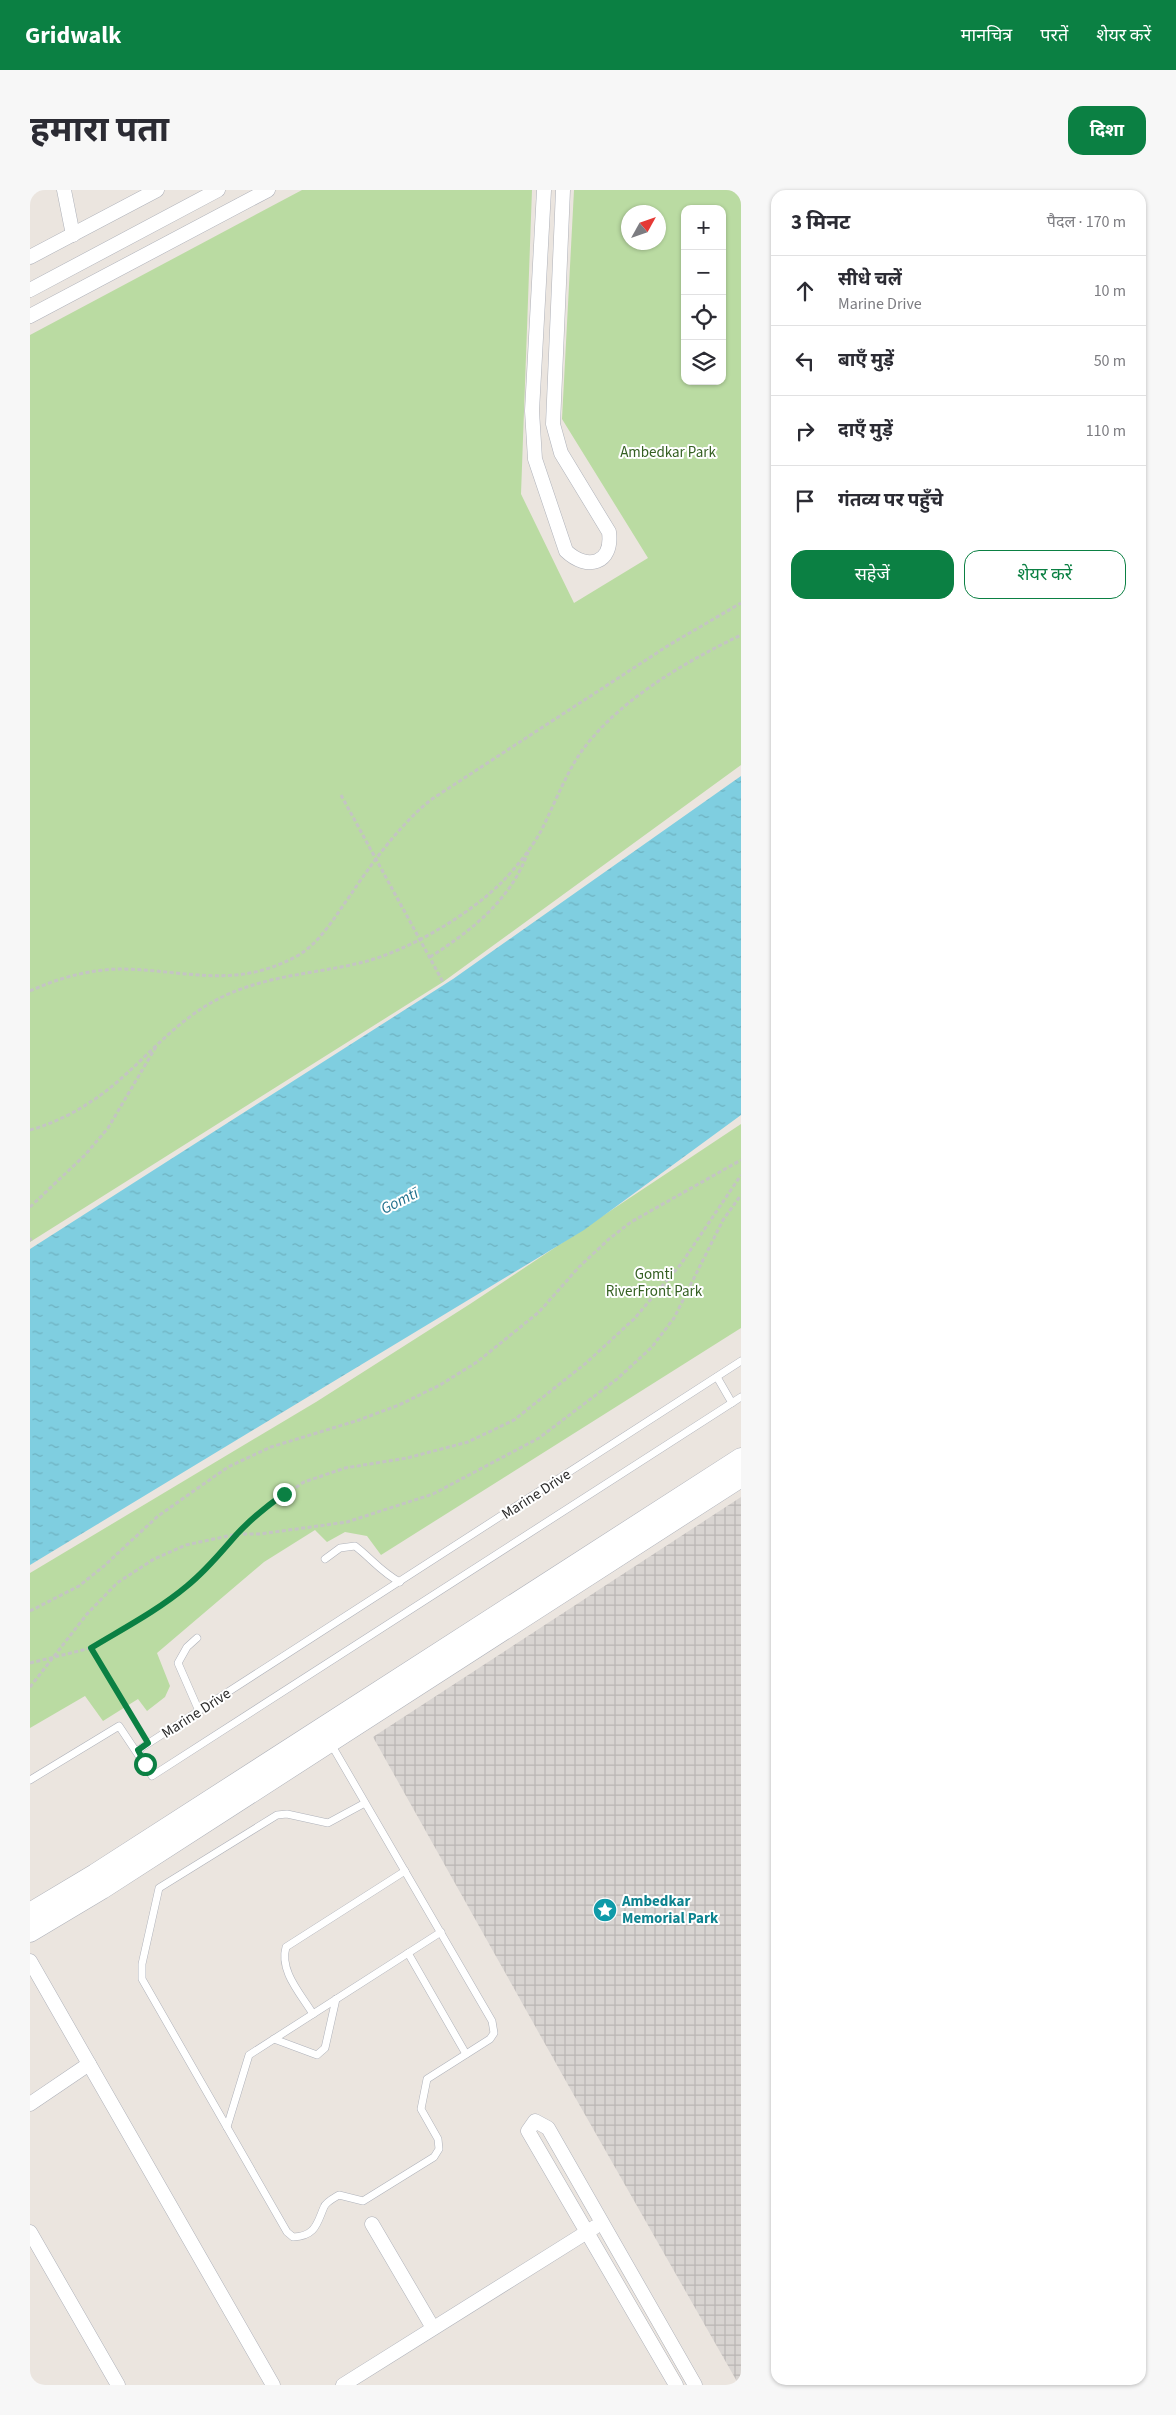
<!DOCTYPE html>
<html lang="hi">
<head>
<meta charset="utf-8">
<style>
  body { margin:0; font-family:"Source Sans 3","Noto Sans Devanagari",sans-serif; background:#f7f7f7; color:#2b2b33 }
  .controls { position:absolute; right:15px; top:15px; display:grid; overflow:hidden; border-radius:10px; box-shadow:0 1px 4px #0004 }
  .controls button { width:45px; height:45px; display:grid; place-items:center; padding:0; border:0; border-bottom:1px solid #e1e1e2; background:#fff; color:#2b2b33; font:25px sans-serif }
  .compass { position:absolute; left:591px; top:15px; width:45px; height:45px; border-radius:50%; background:#fff; box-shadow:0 1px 4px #0004; rotate:50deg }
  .stop { position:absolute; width:15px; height:15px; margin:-11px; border:4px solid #0b8043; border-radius:50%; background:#fff }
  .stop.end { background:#0b8043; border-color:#fff; box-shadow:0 1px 5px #0008 }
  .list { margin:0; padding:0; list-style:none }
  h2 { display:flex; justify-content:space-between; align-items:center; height:65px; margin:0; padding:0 20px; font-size:21px }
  h2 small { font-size:16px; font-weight:400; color:#7c7c81 }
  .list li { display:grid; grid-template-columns:32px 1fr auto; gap:15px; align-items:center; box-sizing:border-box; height:70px; padding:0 20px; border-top:1px solid #e1e1e2 }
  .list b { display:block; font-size:19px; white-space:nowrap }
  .list p { margin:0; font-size:16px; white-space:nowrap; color:#7c7c81 }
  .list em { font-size:16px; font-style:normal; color:#7c7c81 }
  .actions { display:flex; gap:10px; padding:15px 20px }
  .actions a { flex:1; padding:11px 0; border:1px solid #0b8043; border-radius:15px; text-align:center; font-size:18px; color:#0b8043 }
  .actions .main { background:#0b8043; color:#fff }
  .icon { flex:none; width:28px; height:28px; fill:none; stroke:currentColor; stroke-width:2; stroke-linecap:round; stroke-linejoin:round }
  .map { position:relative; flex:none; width:711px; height:2195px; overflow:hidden; border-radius:15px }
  header { display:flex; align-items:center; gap:30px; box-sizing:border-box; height:70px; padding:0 25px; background:#0b8043; color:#fff }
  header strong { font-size:24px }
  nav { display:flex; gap:28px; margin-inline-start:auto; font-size:18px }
  .intro { display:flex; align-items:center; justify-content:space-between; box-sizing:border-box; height:120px; padding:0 30px }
  h1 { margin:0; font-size:35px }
  .button { padding:12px 22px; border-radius:15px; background:#0b8043; color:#fff; font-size:18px; font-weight:700 }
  main { display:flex; gap:30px; padding:0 30px }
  aside { flex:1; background:#fff; border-radius:15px; box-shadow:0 1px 4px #0004 }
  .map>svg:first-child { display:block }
</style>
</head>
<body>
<header>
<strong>Gridwalk</strong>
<nav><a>मानचित्र</a><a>परतें</a><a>शेयर करें</a></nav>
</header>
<div class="intro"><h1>हमारा पता</h1><a class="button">दिशा</a></div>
<main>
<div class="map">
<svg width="711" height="2195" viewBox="0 0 711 2195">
  <defs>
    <pattern id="plaza-grid" width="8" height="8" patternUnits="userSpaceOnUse" patternTransform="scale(1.25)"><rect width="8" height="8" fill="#d8d4d1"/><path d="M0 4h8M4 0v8" fill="none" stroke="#bab6b4"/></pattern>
    <pattern id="water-ripples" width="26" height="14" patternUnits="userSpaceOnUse" patternTransform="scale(1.25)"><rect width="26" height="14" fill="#7fcee0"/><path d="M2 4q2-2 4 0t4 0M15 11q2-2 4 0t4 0" fill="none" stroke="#6eb1c0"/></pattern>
  </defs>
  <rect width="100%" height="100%" fill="#ebe5df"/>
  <g fill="#badba2" fill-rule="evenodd">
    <path d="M272 0H502L491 304 544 413 618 368 532 229 544 0H711V575L413 792 0 1052V145ZM655 19H692V191H655ZM628 22V52H598V22Z"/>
    <path d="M711 934V1138L351 1365 337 1346 315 1342 297 1352 285 1340 234 1372 127 1463 140 1496 135 1507 117 1521 108 1509 73 1531 55 1506 0 1538V1383L286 1212 440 1114Z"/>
  </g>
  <path fill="url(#plaza-grid)" d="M711 1307V2195H709L537 1893 343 1547Z"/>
  <path fill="url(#water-ripples)" d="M711 586V925L554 1040 0 1375V1059L423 789Z"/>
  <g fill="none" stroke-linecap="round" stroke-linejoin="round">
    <g stroke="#afb2ba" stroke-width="8">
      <g id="lane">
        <path d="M711 1171 108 1560 122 1586 711 1207"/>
        <path d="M687 1187 702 1213"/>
        <path d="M295 1369 310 1358 325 1356C341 1368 352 1383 370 1392"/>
        <path d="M167 1448 157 1457 148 1473 169 1521"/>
        <path d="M301 1554 462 1831 464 1843 460 1849 397 1889 391 1919 408 1949 409 1959 404 1967 333 2011 309 2005C304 2008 296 2012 294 2017 287 2033 286 2046 263 2047L257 2042 112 1789V1774L129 1698 247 1625 257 1624 298 1633 335 1613"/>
        <path d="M0 1590 89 1536 109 1566"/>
        <path d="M378 1763 436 1864"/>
        <path d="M283 1824C271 1804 249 1781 256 1757L375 1681"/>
        <path d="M244 1849 287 1865 295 1858 306 1809"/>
        <path d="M197 1937 219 1865 411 1742"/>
      </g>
    </g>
    <g stroke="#afb2ba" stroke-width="15">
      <g id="street">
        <path d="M34 0 43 45"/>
        <path d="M514 0 502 221 505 269 536 361C557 381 583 374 579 342L531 263 523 234 533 0"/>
        <path d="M0 67 127 0"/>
        <path d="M0 100 188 0"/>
        <path d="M0 126 238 0"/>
        <path d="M0 1771 243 2195"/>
        <path d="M0 1914 59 1874"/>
        <path d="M342 2034 403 2138"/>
        <path d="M0 2042 88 2195"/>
        <path d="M313 2195 565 2037"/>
        <path d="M646 2195 498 1941 505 1931 518 1938 665 2195"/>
      </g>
    </g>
    <g stroke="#afb2ba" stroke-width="21">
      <g id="secondary">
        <path d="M0 1723 65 1684 711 1268"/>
        <path d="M0 1742 72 1699 711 1287"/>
      </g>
    </g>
    <g stroke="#c4c4c4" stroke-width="3" stroke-dasharray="4 2.5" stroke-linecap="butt">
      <path d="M311 605 413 792"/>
      <path d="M400 767C441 741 481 710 498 662"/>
      <path d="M0 801C28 788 61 779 92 779 156 780 205 800 267 766 290 753 304 728 319 707 342 673 370 634 402 609L639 455 711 413"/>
      <path d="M0 940C32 931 61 914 86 893 121 863 148 829 190 808 236 785 285 784 334 772 379 760 437 726 470 694 485 679 501 659 511 641 523 617 533 591 547 568 583 513 653 473 711 445"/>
      <path d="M0 1017 55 965 78 938 127 855"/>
      <path d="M0 1048 1 1051"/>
      <path d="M0 1421 49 1396 74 1376 128 1326 198 1277 241 1257 329 1230 369 1215 410 1195 447 1172 509 1122 549 1077 579 1049 601 1032 711 970"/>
      <path d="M61 1458 114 1546"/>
      <path d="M0 1473 61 1458 116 1427 157 1396 185 1371 207 1344 230 1322 274 1292 315 1278 377 1268 438 1252 484 1230 556 1173 604 1129 651 1074 711 985"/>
      <path d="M0 1497 57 1424 87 1393 124 1369 156 1355 207 1344H230L317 1332 403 1304 509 1248 587 1189 622 1157 644 1128 693 1030 711 1005"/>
    </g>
    <use href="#lane" stroke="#fff" stroke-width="7"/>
    <use href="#street" stroke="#fff" stroke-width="14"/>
    <use href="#secondary" stroke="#fff" stroke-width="20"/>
  </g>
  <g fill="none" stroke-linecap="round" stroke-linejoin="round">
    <path stroke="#0b8043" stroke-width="6" d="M115 1574 108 1560 118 1553 61 1458C94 1438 127 1421 157 1396 177 1380 191 1362 207 1344 221 1329 237 1316 254 1304"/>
  </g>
  <defs>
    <g id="sight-disc" transform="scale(1.25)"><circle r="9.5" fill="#0f9aa8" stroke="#fff"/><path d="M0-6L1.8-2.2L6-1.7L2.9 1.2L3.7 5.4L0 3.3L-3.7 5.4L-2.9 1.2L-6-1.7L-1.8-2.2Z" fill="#fff"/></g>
  </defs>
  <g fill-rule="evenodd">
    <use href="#sight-disc" x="575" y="1720"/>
  </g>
  <g text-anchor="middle" stroke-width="4" stroke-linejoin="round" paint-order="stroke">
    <g font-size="15" fill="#356023" stroke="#fff">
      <text x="638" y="267">Ambedkar Park</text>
      <text x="624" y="1089">Gomti<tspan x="624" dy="17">RiverFront Park</tspan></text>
    </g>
    <g font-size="15" fill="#2b2b2b" stroke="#fff">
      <text transform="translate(506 1304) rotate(-33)" y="5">Marine Drive</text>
      <text transform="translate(166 1523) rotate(-33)" y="5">Marine Drive</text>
    </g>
    <g font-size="15" font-weight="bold" fill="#0d838f" stroke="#fff" text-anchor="start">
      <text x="592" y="1716">Ambedkar<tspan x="592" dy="17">Memorial Park</tspan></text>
    </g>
    <g font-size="16" font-style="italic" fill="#1e6f8c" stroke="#fff">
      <text transform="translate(369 1010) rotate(-27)" y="6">Gomtī</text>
    </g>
  </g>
</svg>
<div class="controls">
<button>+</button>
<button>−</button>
<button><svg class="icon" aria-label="locate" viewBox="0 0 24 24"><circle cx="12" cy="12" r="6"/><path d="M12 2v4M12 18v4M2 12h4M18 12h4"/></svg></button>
<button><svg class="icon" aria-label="layers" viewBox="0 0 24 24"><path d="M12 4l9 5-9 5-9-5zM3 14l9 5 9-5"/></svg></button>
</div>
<svg class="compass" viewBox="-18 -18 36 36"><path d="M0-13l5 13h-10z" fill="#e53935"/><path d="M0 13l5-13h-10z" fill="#7c7c81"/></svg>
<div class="stop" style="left:115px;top:1574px"></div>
<div class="stop end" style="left:254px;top:1304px"></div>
</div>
<aside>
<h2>3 मिनट<small>पैदल · 170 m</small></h2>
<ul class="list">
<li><svg class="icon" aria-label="ahead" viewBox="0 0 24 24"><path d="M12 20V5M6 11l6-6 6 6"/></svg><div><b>सीधे चलें</b><p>Marine Drive</p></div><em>10 m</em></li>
<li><svg class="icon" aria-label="left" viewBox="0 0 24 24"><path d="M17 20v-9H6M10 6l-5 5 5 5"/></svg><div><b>बाएँ मुड़ें</b></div><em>50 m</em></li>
<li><svg class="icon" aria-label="right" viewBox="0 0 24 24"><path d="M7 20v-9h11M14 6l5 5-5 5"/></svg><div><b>दाएँ मुड़ें</b></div><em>110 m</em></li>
<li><svg class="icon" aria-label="arrive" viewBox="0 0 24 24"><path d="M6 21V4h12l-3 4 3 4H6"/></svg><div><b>गंतव्य पर पहुँचे</b></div></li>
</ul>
<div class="actions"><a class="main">सहेजें</a><a>शेयर करें</a></div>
</aside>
</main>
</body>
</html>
